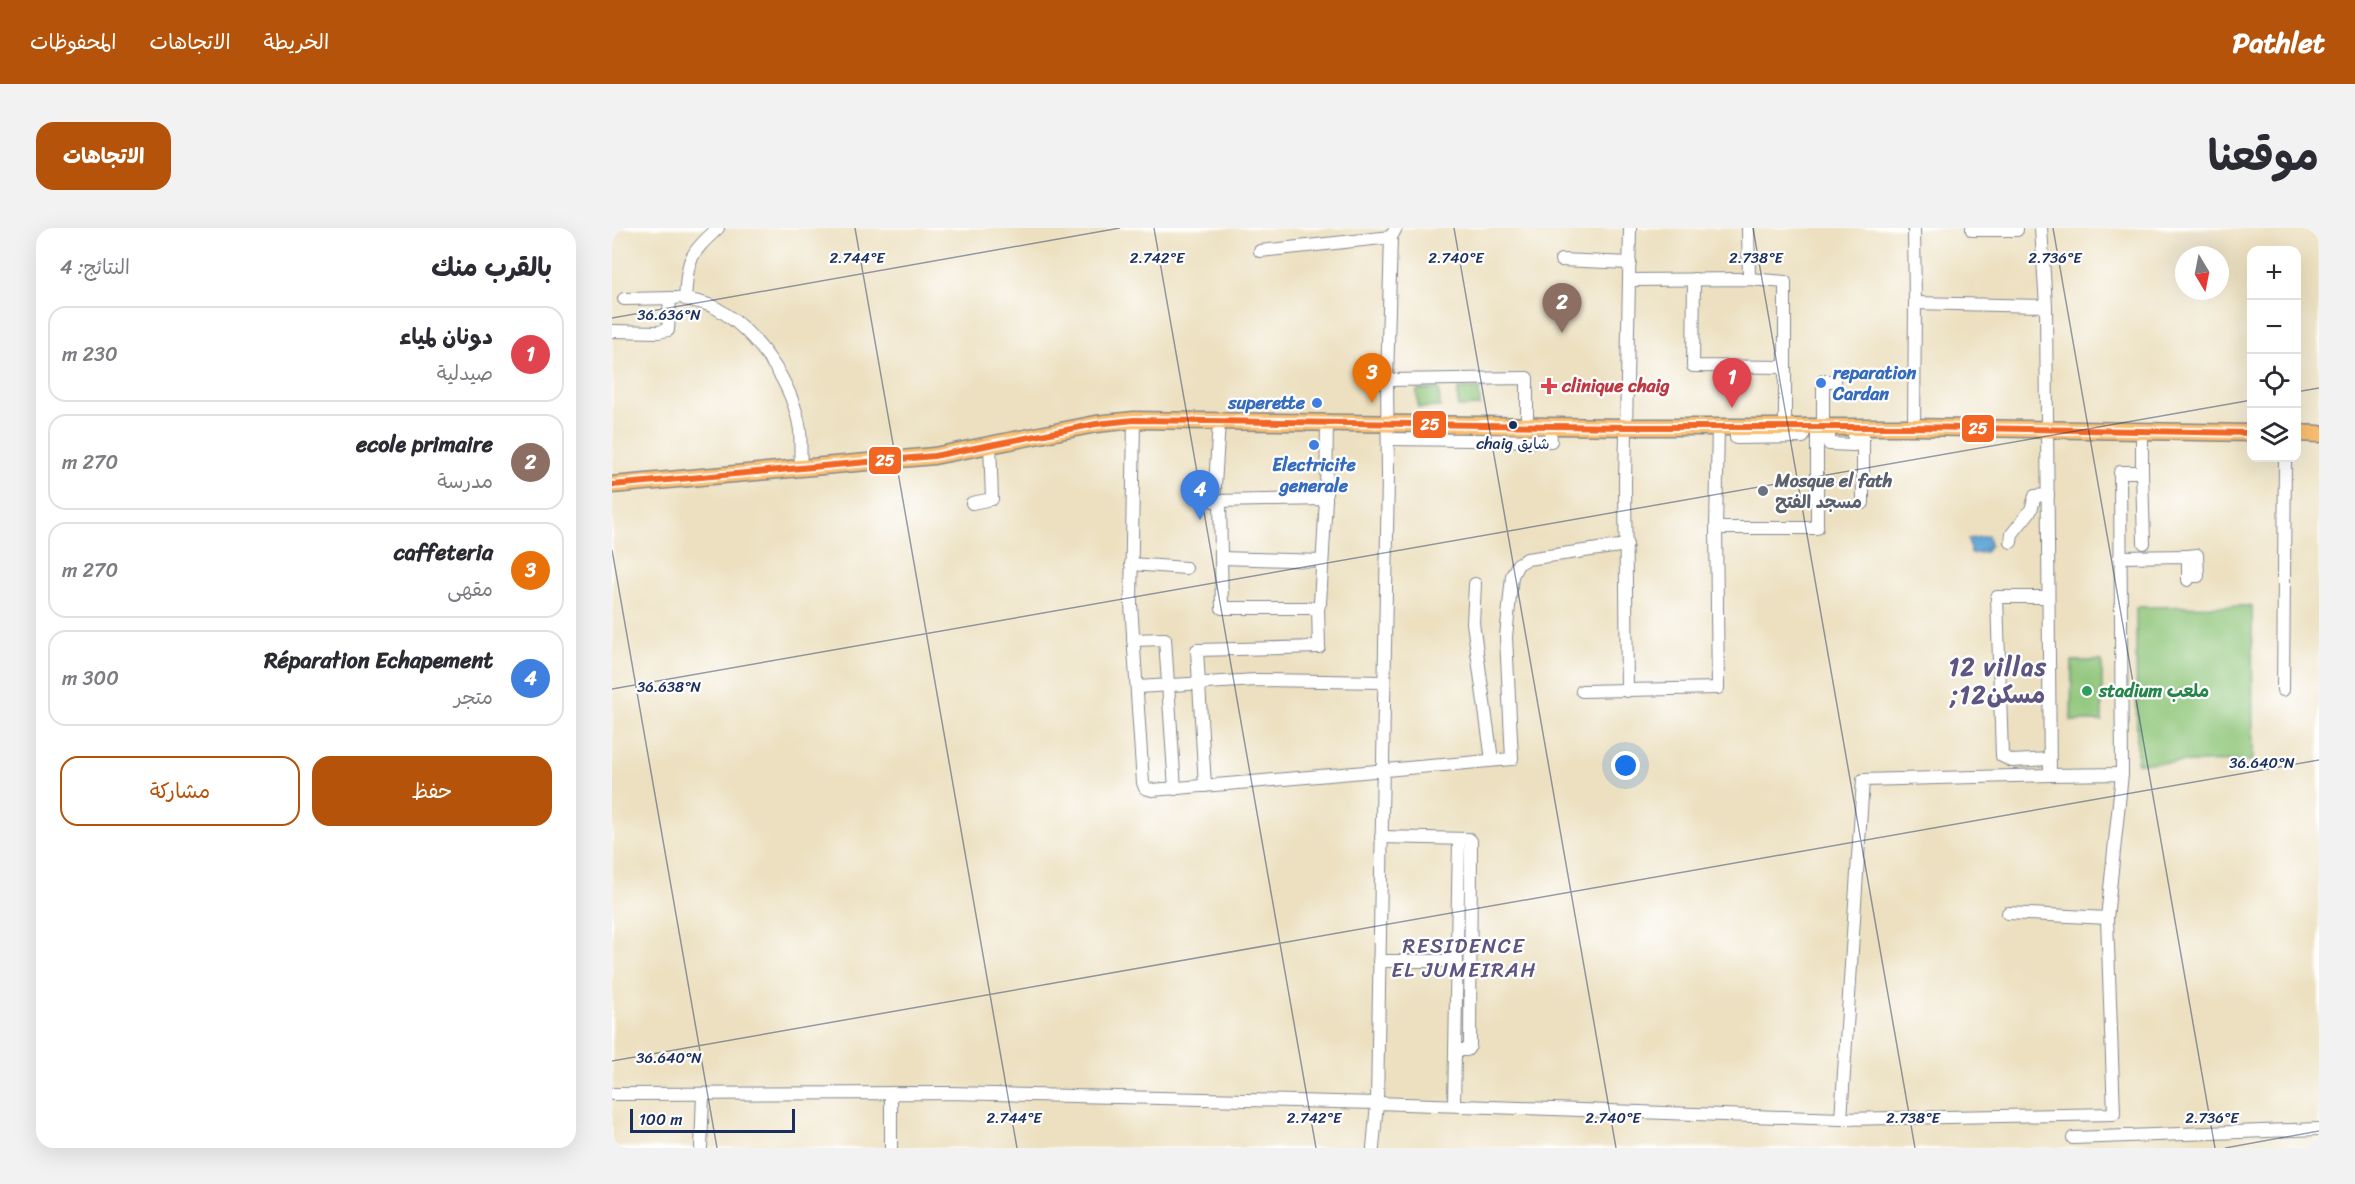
<!DOCTYPE html>
<html lang="ar">
<head>
<meta charset="utf-8">
<style>
  body { margin:0; font-family:Sriracha,"Playpen Sans Arabic",sans-serif; background:#f2f2f3; color:#2b2b33; direction:rtl }
  .controls { position:absolute; right:18px; top:18px; display:grid; overflow:hidden; border-radius:12px; box-shadow:0 6px 24px #0002 }
  .controls button { width:54px; height:54px; display:grid; place-items:center; padding:0; border:0; border-bottom:2px solid #e1e1e2; background:#fff; color:#2b2b33; font:30px sans-serif }
  .compass { position:absolute; left:1563px; top:18px; width:54px; height:54px; border-radius:50%; background:#fff; box-shadow:0 6px 24px #0002; rotate:170deg }
  .scale { position:absolute; left:18px; bottom:15px; width:165px; box-sizing:border-box; padding-left:6px; border:3px solid #1b2f5e; border-top:0; font-size:16px; line-height:21px; white-space:nowrap; color:#1b2f5e; -webkit-text-stroke:4px #fff; paint-order:stroke }
  .you { position:absolute; left:1014px; top:538px; width:21px; height:21px; margin:-15px; border:4px solid #fff; border-radius:50%; background:#1a73e8; box-shadow:0 0 0 9px #1a73e833 }
  .badge { display:grid; place-items:center; width:39px; height:39px; border-radius:50%; background:#b45309; color:#fff; font-size:20px; font-weight:700 }
  .pin { position:absolute; translate:-50% -50px; filter:drop-shadow(0 2px 3px #0008) }
  .pin::after { content:''; position:absolute; top:32px; width:21px; height:18px; background:inherit; clip-path:polygon(0 0,100% 0,50% 100%) }
  .list { margin:0; padding:0; list-style:none }
  h2 { display:flex; justify-content:space-between; align-items:center; height:78px; margin:0; padding:0 24px; font-size:26px }
  h2 small { font-size:20px; font-weight:400; color:#7c7c81 }
  .list li { display:grid; grid-template-columns:39px 1fr auto; gap:18px; align-items:center; box-sizing:border-box; height:96px; margin:0 12px 12px; padding:0 12px; border:2px solid #e1e1e2; border-radius:18px }
  .list b { display:block; font-size:22px; white-space:nowrap }
  .list p { margin:0; font-size:20px; white-space:nowrap; color:#7c7c81 }
  .list em { font-size:20px; font-style:normal; color:#7c7c81 }
  .actions { display:flex; gap:12px; padding:18px 24px }
  .actions a { flex:1; padding:14px 0; border:2px solid #b45309; border-radius:18px; text-align:center; font-size:21px; color:#b45309 }
  .actions .main { background:#b45309; color:#fff }
  .icon { flex:none; width:33px; height:33px; fill:none; stroke:currentColor; stroke-width:2; stroke-linecap:round; stroke-linejoin:round }
  .map { position:relative; flex:none; width:1707px; height:920px; overflow:hidden; direction:ltr; border-radius:18px }
  header { display:flex; align-items:center; gap:36px; box-sizing:border-box; height:84px; padding:0 30px; background:#b45309; color:#fff }
  header strong { font-size:28px }
  nav { display:flex; gap:33px; margin-inline-start:auto; font-size:21px }
  .intro { display:flex; align-items:center; justify-content:space-between; box-sizing:border-box; height:144px; padding:0 36px }
  h1 { margin:0; font-size:42px }
  .button { padding:15px 27px; border-radius:18px; background:#b45309; color:#fff; font-size:21px; font-weight:700 }
  main { display:flex; gap:36px; padding:0 36px }
  aside { flex:1; background:#fff; border-radius:18px; box-shadow:0 6px 24px #0002 }
  .map>svg:first-child { display:block }
</style>
</head>
<body>
<header>
<strong>Pathlet</strong>
<nav><a>الخريطة</a><a>الاتجاهات</a><a>المحفوظات</a></nav>
</header>
<div class="intro"><h1>موقعنا</h1><a class="button">الاتجاهات</a></div>
<main>
<div class="map">
<svg width="1707" height="920" viewBox="0 0 1707 920">
  <defs>
    <pattern id="water-waves" width="16" height="10" patternUnits="userSpaceOnUse" patternTransform="scale(1.5)"><rect width="16" height="10" fill="#61a7d7"/><path d="M0 5q4-4 8 0t8 0" fill="none" stroke="#4f88b2"/></pattern>
  </defs>
  <rect width="100%" height="100%" fill="#fff"/>
  <filter id="ink" filterUnits="userSpaceOnUse"><feTurbulence type="fractalNoise" baseFrequency=".0167" numOctaves="2"/><feDisplacementMap in="SourceGraphic" scale="12" xChannelSelector="R" yChannelSelector="G"/><feConvolveMatrix kernelMatrix="1 2 1 2 8 2 1 2 1" color-interpolation-filters="sRGB"/></filter>
  <filter id="wash" filterUnits="userSpaceOnUse"><feTurbulence type="fractalNoise" baseFrequency=".008" numOctaves="4" result="noise"/><feDisplacementMap in="SourceGraphic" scale="24" xChannelSelector="R" yChannelSelector="G"/><feGaussianBlur stdDeviation="1.35" result="paint"/><feColorMatrix in="noise" values="0 0 0 0 0 0 0 0 0 0 0 0 0 0 0 0 0 1.4 0 .05"/><feComposite in="paint" operator="in"/></filter>
  <g filter="url(#wash)">
    <rect width="100%" height="100%" fill="#ece0c0"/>
    <g fill="#8dc477" stroke="#547a6a" stroke-width="1.5">
      <path d="M827 161 828 179 806 180 805 162Z"/>
      <path d="M846 161H867L868 178 846 179Z"/>
      <path d="M1640 378 1641 533 1525 535 1524 379Z"/>
      <path d="M1460 433H1490V493H1459Z"/>
    </g>
    <path fill="url(#water-waves)" stroke="#3e6b9a" stroke-width="1.5" d="M1376 308 1378 317 1373 324 1359 326 1356 311Z"/>
  </g>
  <g filter="url(#ink)">
    <g fill="none" stroke-linecap="round" stroke-linejoin="round">
      <g stroke="#84888f" stroke-width="14">
        <g id="minor">
          <path d="M106 0C76 28 76 30 73 71 83 73 95 75 104 80 145 104 181 155 188 202 189 214 188 227 189 239"/>
          <path d="M1136 0 1137 51"/>
          <path d="M1302 0 1303 75 1302 199"/>
          <path d="M1360 0V2H1405V0"/>
          <path d="M648 23 779 9"/>
          <path d="M949 32 1018 35"/>
          <path d="M1082 51 1081 138 1173 139"/>
          <path d="M1018 52 1137 51 1173 54V199"/>
          <path d="M12 71 64 70"/>
          <path d="M1303 75 1434 78"/>
          <path d="M0 103 46 104 56 102 58 70"/>
          <path d="M775 152 915 150V198"/>
          <path d="M522 192 519 376 531 555 533 560 540 562C660 553 780 541 900 531L894 409 900 348 906 336 915 331 1015 317"/>
          <path d="M607 194 602 273 714 271"/>
          <path d="M1124 199V210L1191 209V199"/>
          <path d="M1211 199V153H1223"/>
          <path d="M1217 199V216L1242 217V199"/>
          <path d="M1251 199V275"/>
          <path d="M776 211 939 213 938 199"/>
          <path d="M1530 244 1532 315"/>
          <path d="M608 274 610 380H706L708 375 714 271 715 193"/>
          <path d="M360 275 380 271 378 216"/>
          <path d="M1104 300H1205V199"/>
          <path d="M1399 314 1400 306 1419 282 1423 268 1436 267"/>
          <path d="M1576 328 1585 327 1586 348H1576"/>
          <path d="M1508 329 1576 328V352"/>
          <path d="M609 330 710 333"/>
          <path d="M519 336 574 340"/>
          <path d="M863 356 861 395 880 532"/>
          <path d="M1435 369H1385L1390 528 1400 533 1437 531"/>
          <path d="M521 412 553 411 563 561"/>
          <path d="M525 459 645 452 771 454"/>
          <path d="M1671 462 1673 230"/>
          <path d="M970 463 1106 460 1104 300 1106 198"/>
          <path d="M1015 463 1013 255 1018 0"/>
          <path d="M1510 546 1508 244H1530V203"/>
          <path d="M593 558 585 422 707 419 706 380"/>
          <path d="M769 609 857 611 859 613 858 818 855 822H843"/>
          <path d="M1396 685 1495 690"/>
          <path d="M767 733H845"/>
          <path d="M279 865V920"/>
          <path d="M0 866 337 865 765 875 1229 891 1502 886 1495 690 1510 546 1438 547 1434 78 1429 0"/>
          <path d="M842 877 847 611"/>
          <path d="M1229 891 1251 552 1438 547"/>
          <path d="M1461 910 1707 901"/>
          <path d="M89 920 91 866"/>
          <path d="M761 920 765 875 776 248 775 152 779 9 784 0"/>
        </g>
      </g>
      <g stroke="#84888f" stroke-width="19">
        <g id="major">
          <path d="M1684 205 1707 206"/>
          <path d="M0 257 322 228 484 196 522 192 1014 199H1302L1640 205"/>
        </g>
      </g>
      <use href="#minor" stroke="#fff" stroke-width="12"/>
      <use href="#major" stroke="#fabe6e" stroke-width="16"/>
      <g stroke="#fff" stroke-width="10">
        <path id="bus-1" d="M0 257 322 228 484 196 522 192 1014 199H1302L1640 205"/>
      </g>
      <use href="#bus-1" stroke="#f26522" stroke-width="6"/>
    </g>
  </g>
  <path fill="none" stroke="#1b2f5e" stroke-width="1.5" stroke-opacity="0.45" d="M243 0 405 920M542 0 704 920M842 0 1004 920M1141 0 1303 920M1441 0 1603 920M0 90 508 0M1684 164 1707 160M0 322 105 920M0 461 1640 172M0 833 1707 532M1613 920 1707 903"/>
  <g fill="#3f7fe0" stroke="#fff" stroke-width="2">
    <circle cx="1209" cy="155" r="6"/>
    <circle cx="705" cy="175" r="6"/>
    <circle cx="702" cy="217" r="6"/>
  </g>
  <path fill="#e0444e" stroke="#fff" stroke-width="2" d="M934 149h6v6h6v6h-6v6h-6v-6h-6v-6h6z"/>
  <circle fill="#1b2f5e" stroke="#fff" stroke-width="2" cx="901" cy="197" r="5"/>
  <circle fill="#6b7280" stroke="#fff" stroke-width="2" cx="1151" cy="263" r="6"/>
  <circle fill="#2e9e5b" stroke="#fff" stroke-width="2" cx="1475" cy="463" r="6"/>
  <g text-anchor="middle" stroke-width="4.5" stroke-linejoin="round" paint-order="stroke">
    <g font-size="16" fill="#1b2f5e" stroke="#fff">
      <text x="901" y="221">chaig شايق</text>
    </g>
    <g font-size="18" font-weight="bold" fill="#366cbe" stroke="#fff" text-anchor="start">
      <text x="1221" y="151">reparation<tspan x="1221" dy="21">Cardan</tspan></text>
      <text x="693" y="181" text-anchor="end">superette</text>
      <text x="702" y="243" text-anchor="middle">Electricite<tspan x="702" dy="21">generale</tspan></text>
    </g>
    <g font-size="18" font-weight="bold" fill="#be3a42" stroke="#fff" text-anchor="start">
      <text x="950" y="164">clinique chaig</text>
    </g>
    <g font-size="18" font-weight="bold" fill="#5b616d" stroke="#fff" text-anchor="start">
      <text x="1163" y="259">Mosque el fath<tspan x="1163" dy="21">مسجد الفتح</tspan></text>
    </g>
    <g font-size="18" font-weight="bold" fill="#27864d" stroke="#fff" text-anchor="start">
      <text x="1487" y="469">stadium ملعب</text>
    </g>
    <g font-size="21" letter-spacing="1.5" fill="#5d5683" stroke="#fff">
      <text x="852" y="725">RESIDENCE<tspan x="852" dy="24">EL JUMEIRAH</tspan></text>
    </g>
    <g font-size="24" font-weight="bold" letter-spacing="1.5" fill="#5d5683" stroke="#fff">
      <text x="1386" y="447">12 villas<tspan x="1386" dy="28">;12مسكن</tspan></text>
    </g>
  </g>
  <g font-size="15" text-anchor="middle" fill="#1b2f5e" stroke="#fff" stroke-width="4.5" stroke-linejoin="round" paint-order="stroke">
    <text x="245" y="35">2.744°E</text>
    <text x="545" y="35">2.742°E</text>
    <text x="844" y="35">2.740°E</text>
    <text x="1144" y="35">2.738°E</text>
    <text x="1443" y="35">2.736°E</text>
    <text x="57" y="92">36.636°N</text>
    <text x="57" y="464">36.638°N</text>
    <text x="1650" y="540">36.640°N</text>
    <text x="57" y="835">36.640°N</text>
    <text x="402" y="895">2.744°E</text>
    <text x="702" y="895">2.742°E</text>
    <text x="1001" y="895">2.740°E</text>
    <text x="1301" y="895">2.738°E</text>
    <text x="1600" y="895">2.736°E</text>
  </g>
  <g stroke="#fff" stroke-width="2">
    <rect x="800" y="182" width="35" height="29" rx="6" fill="#f26522"/>
    <rect x="1349" y="186" width="34" height="29" rx="6" fill="#f26522"/>
    <rect x="256" y="218" width="34" height="29" rx="6" fill="#f26522"/>
  </g>
  <g font-size="16" text-anchor="middle" font-weight="bold" fill="#fff">
    <text x="818" y="202">25</text>
    <text x="1366" y="206">25</text>
    <text x="273" y="238">25</text>
  </g>
</svg>
<div class="controls">
<button>+</button>
<button>−</button>
<button><svg class="icon" aria-label="locate" viewBox="0 0 24 24"><circle cx="12" cy="12" r="6"/><path d="M12 2v4M12 18v4M2 12h4M18 12h4"/></svg></button>
<button><svg class="icon" aria-label="layers" viewBox="0 0 24 24"><path d="M12 4l9 5-9 5-9-5zM3 14l9 5 9-5"/></svg></button>
</div>
<svg class="compass" viewBox="-18 -18 36 36"><path d="M0-13l5 13h-10z" fill="#e53935"/><path d="M0 13l5-13h-10z" fill="#7c7c81"/></svg>
<div class="scale">100 m</div>
<div class="you"></div>
<div class="pin badge" style="left:1120px;top:180px;background:#e0444e">1</div>
<div class="pin badge" style="left:950px;top:105px;background:#8d6e63">2</div>
<div class="pin badge" style="left:760px;top:175px;background:#e8710a">3</div>
<div class="pin badge" style="left:588px;top:292px;background:#3f7fe0">4</div>
</div>
<aside>
<h2>بالقرب منك<small>النتائج: 4</small></h2>
<ul class="list">
<li><span class="badge" style="background:#e0444e">1</span><div><b>دونان لمياء</b><p>صيدلية</p></div><em>230 m</em></li>
<li><span class="badge" style="background:#8d6e63">2</span><div><b>ecole primaire</b><p>مدرسة</p></div><em>270 m</em></li>
<li><span class="badge" style="background:#e8710a">3</span><div><b>caffeteria</b><p>مقهى</p></div><em>270 m</em></li>
<li><span class="badge" style="background:#3f7fe0">4</span><div><b>Réparation Echapement</b><p>متجر</p></div><em>300 m</em></li>
</ul>
<div class="actions"><a class="main">حفظ</a><a>مشاركة</a></div>
</aside>
</main>
</body>
</html>
